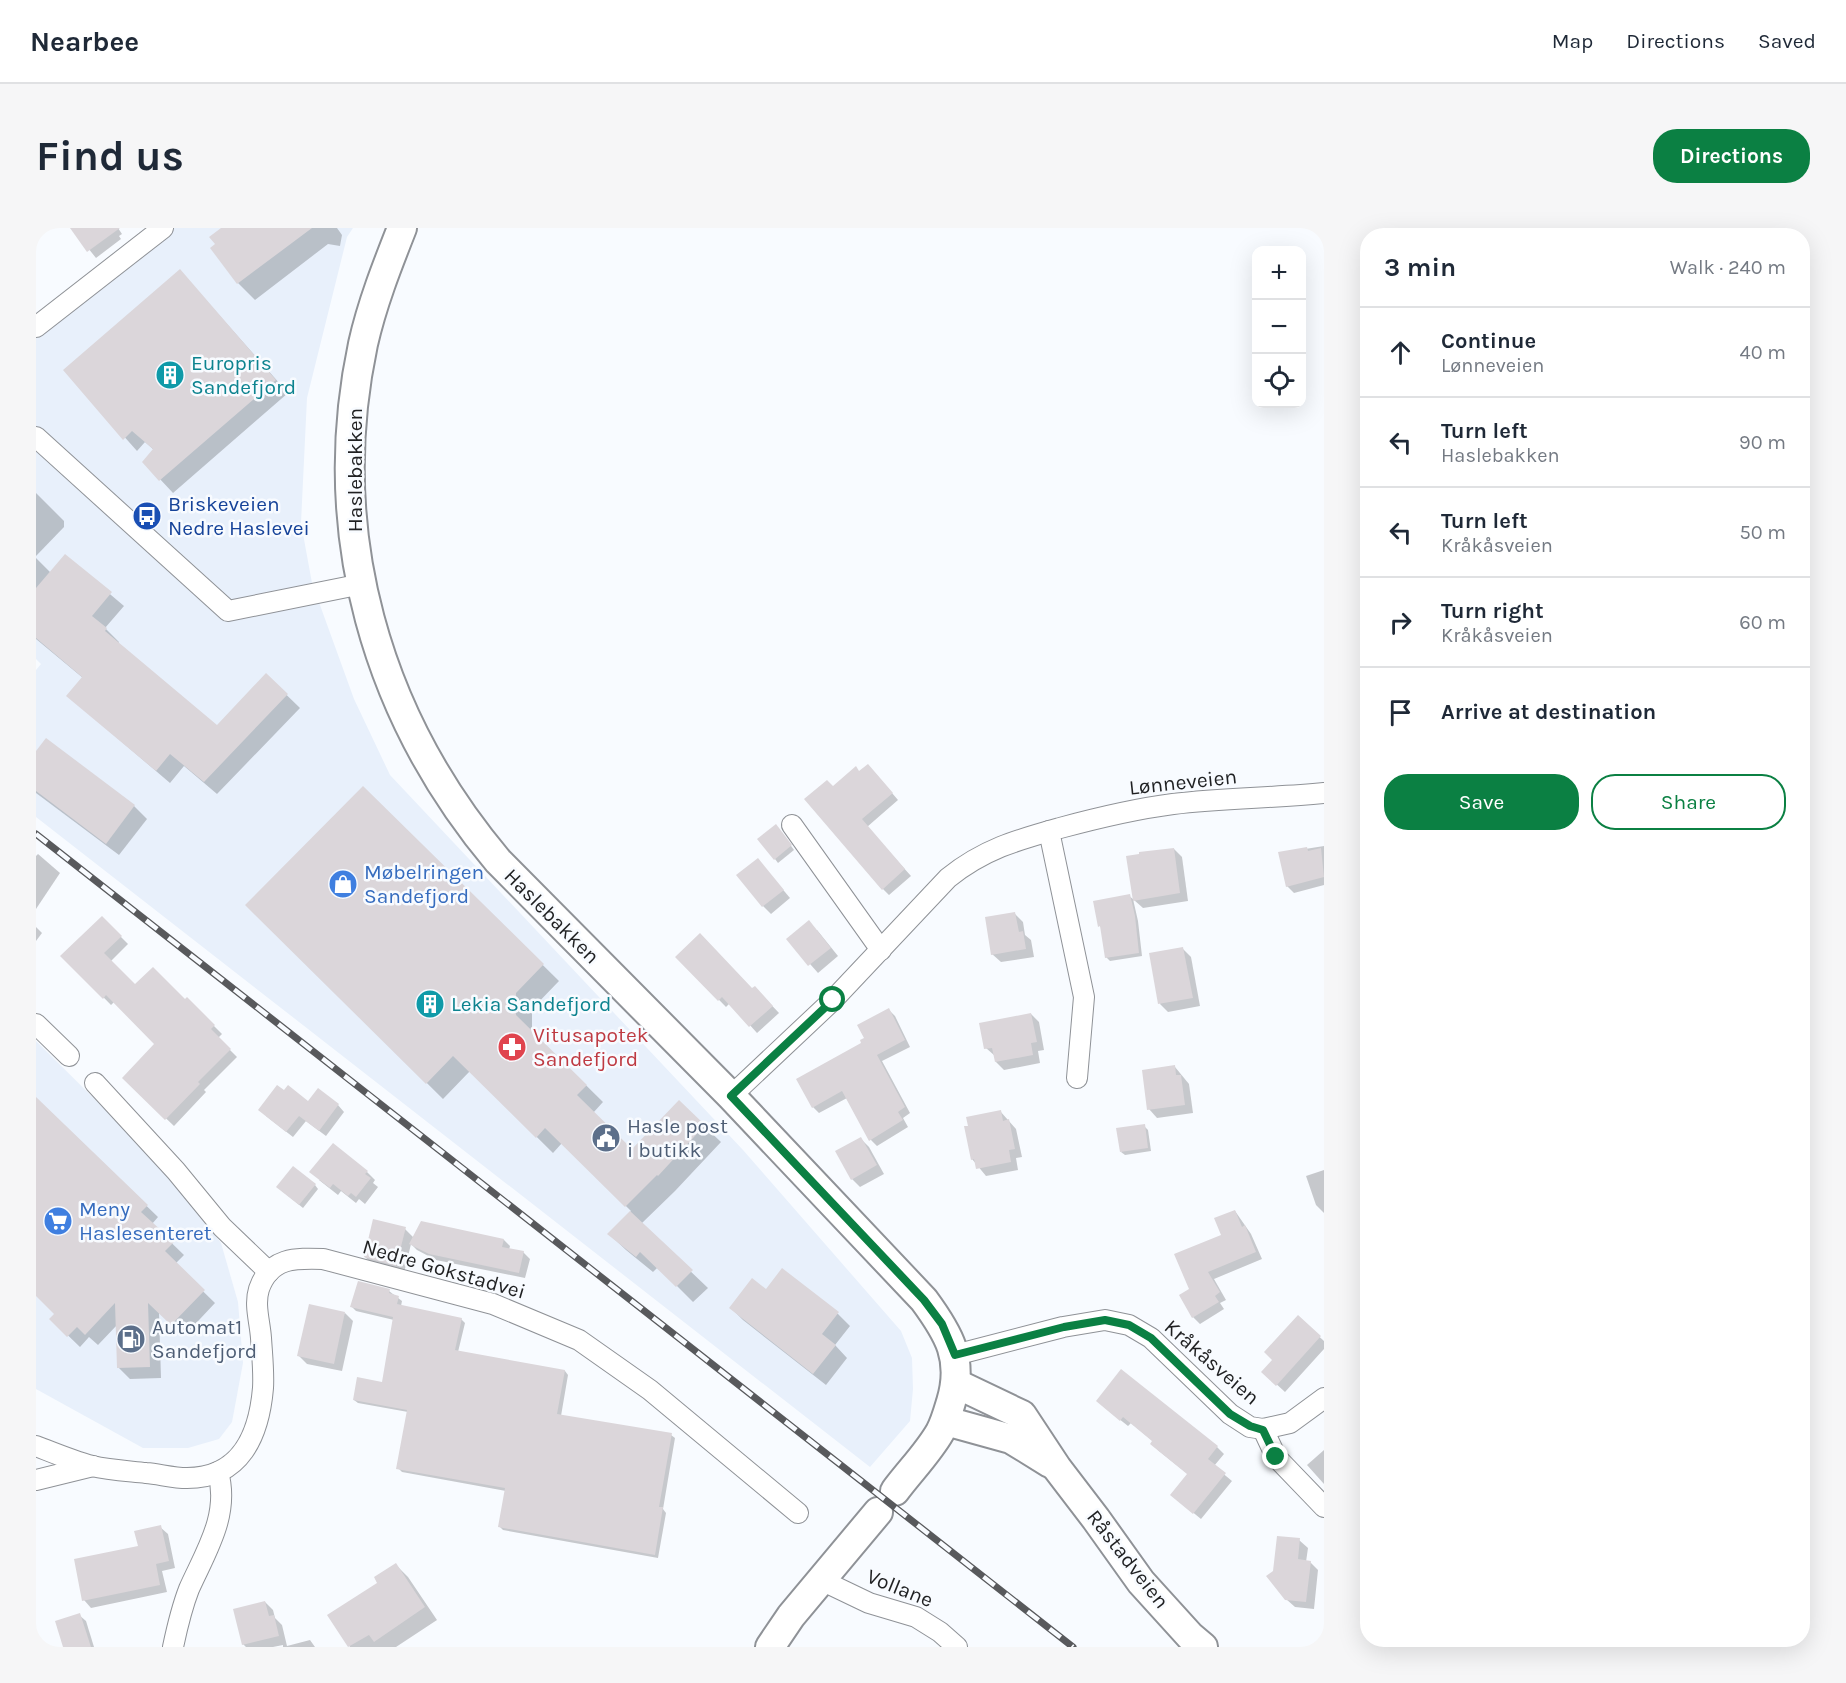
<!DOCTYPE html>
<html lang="en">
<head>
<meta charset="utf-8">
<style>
  body { margin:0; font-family:Karla,sans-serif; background:#f6f6f7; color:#1f2937 }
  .controls { position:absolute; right:18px; top:18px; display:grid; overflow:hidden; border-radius:12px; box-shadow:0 6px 24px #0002 }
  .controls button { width:54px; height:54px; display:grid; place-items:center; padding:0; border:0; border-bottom:2px solid #e0e1e3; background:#fff; color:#1f2937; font:30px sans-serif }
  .stop { position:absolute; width:18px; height:18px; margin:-14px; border:4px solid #0b8043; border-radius:50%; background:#fff }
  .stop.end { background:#0b8043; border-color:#fff; box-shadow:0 2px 6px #0008 }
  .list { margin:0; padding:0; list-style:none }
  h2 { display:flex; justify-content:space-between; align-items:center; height:78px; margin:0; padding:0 24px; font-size:26px }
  h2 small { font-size:20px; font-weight:400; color:#747a83 }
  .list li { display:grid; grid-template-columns:39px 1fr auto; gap:18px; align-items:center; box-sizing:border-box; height:90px; padding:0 24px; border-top:2px solid #e0e1e3 }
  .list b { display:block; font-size:22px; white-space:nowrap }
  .list p { margin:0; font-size:20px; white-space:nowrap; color:#747a83 }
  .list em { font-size:20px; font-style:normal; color:#747a83 }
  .actions { display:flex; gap:12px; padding:18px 24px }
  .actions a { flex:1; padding:14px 0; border:2px solid #0b8043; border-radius:24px; text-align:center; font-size:21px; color:#0b8043 }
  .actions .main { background:#0b8043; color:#fff }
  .icon { flex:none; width:33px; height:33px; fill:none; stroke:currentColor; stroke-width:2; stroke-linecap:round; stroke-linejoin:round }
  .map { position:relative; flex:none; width:1288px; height:1419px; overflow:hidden; border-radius:24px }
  header { display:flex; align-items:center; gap:36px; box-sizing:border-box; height:84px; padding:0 30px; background:#fff; border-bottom:2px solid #e0e1e3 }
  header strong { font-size:28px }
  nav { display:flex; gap:33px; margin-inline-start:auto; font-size:21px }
  .intro { display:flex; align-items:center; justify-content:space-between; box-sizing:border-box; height:144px; padding:0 36px }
  h1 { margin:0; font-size:42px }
  .button { padding:15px 27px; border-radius:24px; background:#0b8043; color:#fff; font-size:21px; font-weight:700 }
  main { display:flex; gap:36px; padding:0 36px }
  aside { flex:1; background:#fff; border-radius:24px; box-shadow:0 6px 24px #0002 }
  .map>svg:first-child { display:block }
</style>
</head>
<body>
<header>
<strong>Nearbee</strong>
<nav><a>Map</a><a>Directions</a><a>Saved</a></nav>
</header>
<div class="intro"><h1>Find us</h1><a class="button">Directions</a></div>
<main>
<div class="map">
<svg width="1288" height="1419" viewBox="0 0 1288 1419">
  <rect width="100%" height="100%" fill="#f8fbff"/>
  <g fill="#e8f0fb">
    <path d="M136 0H317L311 9 271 170 265 295 276 355 318 471 354 547 707 922 865 1103 876 1130 877 1161 874 1193 834 1239 0 589V442L5 436 0 431V107Z"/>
    <path d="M0 813 119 931 185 1015 202 1074 207 1135 196 1194 183 1211 152 1220H107L0 1161Z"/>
  </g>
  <g fill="#0003">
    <path d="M36 0H82L86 6 83 8 85 11 60 30Z"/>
    <path d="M188 0H301L306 7 304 18 292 16 219 72 202 55 176 20 181 17Z"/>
    <path d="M144 43 252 165 137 265 108 234 118 222 109 214 101 223 29 142Z"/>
    <path d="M0 265 28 293V299L0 328Z"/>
    <path d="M29 328 88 378 69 400 83 414 82 416 181 499 230 447 264 480 181 566 148 538 134 555 32 468 47 450 0 411V330L15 345Z"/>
    <path d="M10 512 98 578 111 591 83 627 0 565V525Z"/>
    <path d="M824 544H838L862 572 831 599 875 648 853 667 847 661 797 560Z"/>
    <path d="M327 560 523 753 496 781V804L567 874 557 885 596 924 668 898 685 914 639 963 605 996 672 1060 657 1074 622 1039 617 1044 590 1022 573 1006 595 983 526 915 517 925 434 843 407 871 211 677Z"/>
    <path d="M743 601 758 622 742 635 739 631Z"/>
    <path d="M1288 618V657L1258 665 1251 658 1244 625Z"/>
    <path d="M1138 621 1146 629 1152 673 1107 680 1098 672Z"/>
    <path d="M2 626 24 645 0 681V628Z"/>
    <path d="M722 632 754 670 735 686 727 678Z"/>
    <path d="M1093 668 1097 671 1102 693 1106 728 1074 733 1070 729 1066 700 1064 698Z"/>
    <path d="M979 686 987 694 989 707 995 712 998 729 965 734 956 726Z"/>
    <path d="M66 690 92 716 74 734 99 759 149 773 151 771 186 806 182 810 201 829 168 862 170 864 138 898 88 850 120 816 78 774 75 777 27 728Z"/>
    <path d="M0 699 6 705 0 713Z"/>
    <path d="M781 702 802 728 782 745 752 711Z"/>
    <path d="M1147 721 1155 729 1164 778 1132 784 1124 776Z"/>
    <path d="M641 729 726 767 743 785 721 805 694 775 690 779Z"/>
    <path d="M853 782 859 788 874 819 846 833 874 885 867 890 872 899 841 918 835 912 811 870 783 885 777 879Z"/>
    <path d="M995 786 1003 794 1008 822 1002 823 1004 835 968 842 960 834 959 828 950 820Z"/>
    <path d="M1139 839 1153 856 1157 885 1121 890 1113 881Z"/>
    <path d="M0 871 122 989 116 996 148 1027 139 1036 179 1075 148 1108 123 1084 125 1150 94 1151 82 1139 81 1097 62 1117 53 1109 44 1119 15 1091 20 1086 0 1066Z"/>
    <path d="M273 875 302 877 308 884 290 908 270 893 257 909 230 888Z"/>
    <path d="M964 883 980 901 986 929 980 930 982 942 950 948 936 931Z"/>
    <path d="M1108 898 1112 902 1115 923 1089 927 1085 924Z"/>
    <path d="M825 911 833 919 848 946 824 959 816 951Z"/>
    <path d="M1288 942V985L1280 977 1270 948Z"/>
    <path d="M331 944 339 952 337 955 342 959 329 976 323 971 320 975 305 963 302 967 283 952Z"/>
    <path d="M279 957 282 961 267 980 245 962Z"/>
    <path d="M1199 983 1215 1006 1226 1031 1178 1051 1190 1072 1184 1075 1188 1081 1164 1096 1157 1089 1154 1062Z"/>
    <path d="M369 1001 378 1010 468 1012 474 1018 473 1022 487 1024 494 1031 489 1050 400 1032 381 1022 375 1016 368 1045 337 1037 329 1029Z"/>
    <path d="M353 1063 366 1073 365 1078 425 1091 429 1095 422 1124 529 1143 532 1147 525 1188 635 1207 639 1210 627 1281 630 1285 622 1330 467 1302 463 1298 470 1263 366 1244 362 1240 372 1184 322 1175 318 1172 347 1156 358 1092 320 1083 316 1079Z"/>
    <path d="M730 1063 802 1086 814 1098 799 1117 811 1130 790 1157 707 1092 695 1080Z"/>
    <path d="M309 1085 317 1093 306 1143 271 1136 263 1128Z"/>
    <path d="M1262 1089 1288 1113V1121L1249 1164 1227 1144 1238 1132Z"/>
    <path d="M1068 1179 1181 1219 1188 1226 1178 1238 1196 1253 1165 1291 1143 1273 1152 1246 1123 1223 1116 1216 1118 1214 1095 1195 1092 1198Z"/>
    <path d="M1288 1222V1256L1271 1237Z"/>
    <path d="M124 1299 132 1306 139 1340 126 1343 131 1364 55 1380 48 1372Z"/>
    <path d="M1263 1312 1272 1320 1270 1334H1274L1282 1342 1278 1381 1259 1379 1250 1371 1238 1344Z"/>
    <path d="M360 1337 372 1349 401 1392 360 1419H314L293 1388 343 1355Z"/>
    <path d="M229 1374 237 1382 239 1390 246 1397 251 1418 274 1412 279 1419H247V1417L237 1419H210L207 1416Z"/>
    <path d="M43 1387 50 1393 58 1419H29Z"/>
  </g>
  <g fill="#dbd6da">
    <path d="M34 0H84L51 24Z"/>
    <path d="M185 0H276L201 56 174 20 179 16 173 9Z"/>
    <path d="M144 41 240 152 123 253 106 234 117 221 96 203 87 212 27 142Z"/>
    <path d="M29 326 76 364 56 388 71 400 69 403 181 497 230 445 252 466 168 554 134 526 120 543 30 468 46 449 0 410V360Z"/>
    <path d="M10 510 99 577 70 616 0 563V523Z"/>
    <path d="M832 536 857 565 826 591 869 641 846 662 768 571 791 552 797 558 820 538 823 543Z"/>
    <path d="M327 558 508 736 480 765V787L551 857 541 867 596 921 643 872 669 897 622 948 621 947 589 979 509 900 500 910 417 828 390 856 209 677Z"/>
    <path d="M740 596 756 617 738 632 721 611Z"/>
    <path d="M1271 619 1272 623 1285 620 1288 649 1250 659 1242 624Z"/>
    <path d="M1138 620 1144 665 1097 673 1090 628 1103 626V624Z"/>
    <path d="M722 630 748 662 726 679 700 647Z"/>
    <path d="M1094 666 1099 688 1103 725 1069 730 1064 698 1062 699 1057 673Z"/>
    <path d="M979 684 983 704 987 703 990 721 955 727 949 689Z"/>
    <path d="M66 688 86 708 68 725 99 756 117 739 149 771 151 769 179 797 175 801 195 821 162 854 164 856 129 892 86 850 118 816 70 767 67 771 24 728Z"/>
    <path d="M773 692 795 720 772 738 750 711Z"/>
    <path d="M664 705 716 760 719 758 737 778 713 799 686 769 682 773 639 729Z"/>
    <path d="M1147 719 1157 770 1122 776 1113 725Z"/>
    <path d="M853 780 869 812 841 827 869 879 862 884 867 892 833 913 806 863 776 880 760 851 825 815 824 812 828 810 821 797Z"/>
    <path d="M995 785 1001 814 995 815 997 827 959 834 956 820 948 821 943 795Z"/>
    <path d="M1139 837 1140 847H1145L1149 877 1111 882 1106 842Z"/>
    <path d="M241 857 248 862 252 857 272 873 282 860 303 876 283 903 263 888 250 904 222 882Z"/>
    <path d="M0 869 112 977 105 984 138 1014 129 1023 169 1062 135 1097 112 1075 114 1139 81 1140 79 1075 49 1107 41 1099 31 1109 13 1091 18 1086 0 1068Z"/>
    <path d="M965 882 967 893 973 891 979 921 973 922 975 934 940 941 938 931 935 932 928 898H932L930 889Z"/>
    <path d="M1109 896 1112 920 1084 924 1080 900Z"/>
    <path d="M825 909 841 937 815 952 799 923Z"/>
    <path d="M297 915 332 943 329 946 335 950 320 969 315 965 312 968 297 956 294 960 273 944Z"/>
    <path d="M257 938 280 956 263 977 240 959Z"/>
    <path d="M1199 982 1206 999 1209 997 1220 1024 1172 1044 1184 1064 1179 1068 1183 1074 1156 1090 1143 1067 1153 1061 1138 1026 1185 1007 1178 990Z"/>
    <path d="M594 983 657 1042 640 1059 604 1024 600 1029 571 1006Z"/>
    <path d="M337 991 370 999 360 1038 328 1029Z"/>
    <path d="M385 993 468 1011 466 1019 488 1023 483 1045 393 1026 373 1016Z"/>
    <path d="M746 1040 803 1084 786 1106 800 1117 777 1146 693 1080 716 1050 730 1061Z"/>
    <path d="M322 1053 354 1061 353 1065 363 1068 361 1076 426 1090 419 1122 529 1142 521 1186 636 1205 623 1279H627L619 1327 462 1299 469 1260 360 1241 371 1182 317 1172 321 1149 346 1154 357 1089 314 1079Z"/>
    <path d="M273 1076 309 1084 298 1136 261 1128Z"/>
    <path d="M1262 1087 1285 1108 1240 1158 1225 1144 1236 1132 1228 1124Z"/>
    <path d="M1085 1141 1182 1218 1172 1231 1190 1245 1157 1286 1134 1267 1151 1246 1114 1216 1116 1213 1087 1189 1084 1193 1060 1173Z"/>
    <path d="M125 1297 133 1333 120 1336 124 1357 46 1373 38 1331 102 1318 98 1303Z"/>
    <path d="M1241 1308 1264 1310 1262 1331 1275 1333 1270 1374 1249 1372 1230 1348 1237 1343Z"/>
    <path d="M360 1335 389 1379 338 1414 333 1407 312 1419 291 1387 341 1355 338 1349Z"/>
    <path d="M229 1373 233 1388 238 1387 243 1408 206 1417 197 1381Z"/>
    <path d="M44 1385 55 1419H27L19 1393Z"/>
  </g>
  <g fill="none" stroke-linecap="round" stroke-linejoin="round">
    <g stroke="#8f9297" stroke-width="22">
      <g id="minor">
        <path d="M0 99 127 0"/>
        <path d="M0 209 192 383 326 356"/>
        <path d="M756 597 845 722"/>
        <path d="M1013 603 1048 769 1041 850"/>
        <path d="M0 796 33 828"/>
        <path d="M59 855 140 943 186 999 233 1044"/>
        <path d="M695 868 797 772 912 650C948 621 981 612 1024 600 1061 590 1098 581 1137 576 1187 570 1238 570 1288 565"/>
        <path d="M919 1127 1027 1099 1069 1092 1093 1097 1115 1110 1194 1186 1214 1199 1227 1201 1254 1195 1288 1170"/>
        <path d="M1227 1201 1240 1229 1288 1279"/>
        <path d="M0 1218C18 1225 37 1233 56 1238 73 1242 92 1243 110 1245 123 1246 137 1250 151 1250 205 1250 223 1207 227 1160 228 1144 226 1126 225 1110 224 1094 218 1077 223 1061 234 1029 260 1030 287 1031L457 1076 543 1112 614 1162 762 1285"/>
        <path d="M0 1252 57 1238"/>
        <path d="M785 1352 833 1375 880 1389 904 1404 921 1419"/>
        <path d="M137 1419C141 1400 146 1379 153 1361 170 1323 194 1287 182 1244"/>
      </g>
    </g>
    <g stroke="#8f9297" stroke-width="32">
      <g id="secondary">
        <path d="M366 0C351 38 336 76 327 116 287 304 340 488 462 633L695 868 888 1072C913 1106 928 1131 915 1174 912 1184 909 1195 904 1204 892 1225 873 1244 859 1263"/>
        <path d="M921 1156 986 1187 1021 1240 1060 1291 1105 1354 1154 1408 1167 1419"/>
        <path d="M910 1193 975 1211 1014 1235"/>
        <path d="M734 1419 755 1388 842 1284"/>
      </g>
    </g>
    <use href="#minor" stroke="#fff" stroke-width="20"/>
    <use href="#secondary" stroke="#fff" stroke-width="28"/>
    <g stroke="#58595c" stroke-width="7">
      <path id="rail" d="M0 606 1037 1419"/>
    </g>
    <use href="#rail" stroke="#f8fbff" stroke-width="4.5" stroke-dasharray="14" stroke-linecap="butt"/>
  </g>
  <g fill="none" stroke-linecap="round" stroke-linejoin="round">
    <path stroke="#0b8043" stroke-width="8" d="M797 772 695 868 888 1072 906 1096 919 1127 1028 1099 1069 1092 1093 1097 1115 1110 1194 1186 1214 1198 1227 1202 1240 1229"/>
  </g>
  <defs>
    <g id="building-disc" transform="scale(1.5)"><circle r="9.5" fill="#0f9aa8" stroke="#f8fbff"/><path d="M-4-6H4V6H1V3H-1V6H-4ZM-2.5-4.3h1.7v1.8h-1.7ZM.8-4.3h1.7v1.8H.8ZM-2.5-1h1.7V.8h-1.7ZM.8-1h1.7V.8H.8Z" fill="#fff"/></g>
    <g id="bus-disc" transform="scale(1.5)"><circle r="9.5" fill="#1a4fb4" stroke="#f8fbff"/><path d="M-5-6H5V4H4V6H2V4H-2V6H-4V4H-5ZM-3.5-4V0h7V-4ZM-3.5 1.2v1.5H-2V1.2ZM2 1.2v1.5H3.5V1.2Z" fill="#fff"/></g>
    <g id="shop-disc" transform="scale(1.5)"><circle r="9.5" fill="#3f7fe0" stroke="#f8fbff"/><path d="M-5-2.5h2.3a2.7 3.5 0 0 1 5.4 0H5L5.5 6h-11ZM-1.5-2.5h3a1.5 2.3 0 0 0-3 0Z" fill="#fff"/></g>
    <g id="pharmacy-disc" transform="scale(1.5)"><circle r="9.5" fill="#e0444e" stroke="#f8fbff"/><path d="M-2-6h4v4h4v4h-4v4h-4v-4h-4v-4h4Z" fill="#fff"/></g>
    <g id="civic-disc" transform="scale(1.5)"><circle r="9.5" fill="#5c6f8a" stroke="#f8fbff"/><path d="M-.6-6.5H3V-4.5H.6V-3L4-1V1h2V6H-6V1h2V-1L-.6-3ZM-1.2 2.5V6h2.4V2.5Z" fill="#fff"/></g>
    <g id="supermarket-disc" transform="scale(1.5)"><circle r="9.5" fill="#3f7fe0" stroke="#f8fbff"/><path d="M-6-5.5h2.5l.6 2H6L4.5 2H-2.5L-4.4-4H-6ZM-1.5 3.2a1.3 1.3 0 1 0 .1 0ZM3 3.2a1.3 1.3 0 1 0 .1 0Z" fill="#fff"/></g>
    <g id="fuel-disc" transform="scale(1.5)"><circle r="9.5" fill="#5c6f8a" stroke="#f8fbff"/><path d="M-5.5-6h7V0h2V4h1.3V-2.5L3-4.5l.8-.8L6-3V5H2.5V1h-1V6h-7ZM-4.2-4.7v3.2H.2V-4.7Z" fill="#fff"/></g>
  </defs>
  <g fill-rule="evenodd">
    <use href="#building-disc" x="134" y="147"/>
    <use href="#bus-disc" x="111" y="288"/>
    <use href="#shop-disc" x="307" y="656"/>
    <use href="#building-disc" x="394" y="776"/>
    <use href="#pharmacy-disc" x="476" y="819"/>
    <use href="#civic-disc" x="570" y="910"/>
    <use href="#supermarket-disc" x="22" y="993"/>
    <use href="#fuel-disc" x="95" y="1111"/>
  </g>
  <g text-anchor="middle" stroke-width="5" stroke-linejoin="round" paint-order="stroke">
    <g font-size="21" fill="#0d838f" stroke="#f8fbff" text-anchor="start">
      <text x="155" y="142">Europris<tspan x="155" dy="24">Sandefjord</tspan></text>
      <text x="415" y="783">Lekia Sandefjord</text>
    </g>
    <g font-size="21" fill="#1f2022" stroke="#f8fbff">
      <text transform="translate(319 242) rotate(-90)" y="7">Haslebakken</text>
      <text transform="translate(1147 554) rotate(-6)" y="7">Lønneveien</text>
      <text transform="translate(516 688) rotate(45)" y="7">Haslebakken</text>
      <text transform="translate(408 1041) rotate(16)" y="7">Nedre Gokstadvei</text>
      <text transform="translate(1176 1134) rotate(41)" y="7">Kråkåsveien</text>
      <text transform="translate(1092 1331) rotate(52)" y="7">Råstadveien</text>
      <text transform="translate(864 1360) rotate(22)" y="7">Vollane</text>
    </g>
    <g font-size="21" fill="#164399" stroke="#f8fbff" text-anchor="start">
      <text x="132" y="283">Briskeveien<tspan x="132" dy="24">Nedre Haslevei</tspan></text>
    </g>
    <g font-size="21" fill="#366cbe" stroke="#f8fbff" text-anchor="start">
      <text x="328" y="651">Møbelringen<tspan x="328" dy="24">Sandefjord</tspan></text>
      <text x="43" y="988">Meny<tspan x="43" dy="24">Haslesenteret</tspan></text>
    </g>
    <g font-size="21" fill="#be3a42" stroke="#f8fbff" text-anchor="start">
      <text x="497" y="814">Vitusapotek<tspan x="497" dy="24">Sandefjord</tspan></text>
    </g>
    <g font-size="21" fill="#4e5e75" stroke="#f8fbff" text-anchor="start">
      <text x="591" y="905">Hasle post<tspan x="591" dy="24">i butikk</tspan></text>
      <text x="116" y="1106">Automat1<tspan x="116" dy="24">Sandefjord</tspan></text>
    </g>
  </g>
</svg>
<div class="controls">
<button>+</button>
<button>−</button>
<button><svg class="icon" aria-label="locate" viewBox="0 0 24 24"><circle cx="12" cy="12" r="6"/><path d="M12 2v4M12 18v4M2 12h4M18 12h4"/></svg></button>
</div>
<div class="stop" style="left:797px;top:772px"></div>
<div class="stop end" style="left:1240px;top:1229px"></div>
</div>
<aside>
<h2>3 min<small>Walk · 240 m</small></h2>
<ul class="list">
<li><svg class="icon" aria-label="ahead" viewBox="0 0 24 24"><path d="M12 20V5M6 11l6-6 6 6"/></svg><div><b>Continue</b><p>Lønneveien</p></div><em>40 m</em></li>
<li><svg class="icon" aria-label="left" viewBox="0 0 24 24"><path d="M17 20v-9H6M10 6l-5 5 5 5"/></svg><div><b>Turn left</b><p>Haslebakken</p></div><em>90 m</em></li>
<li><svg class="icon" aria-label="left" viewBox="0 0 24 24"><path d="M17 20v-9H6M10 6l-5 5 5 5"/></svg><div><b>Turn left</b><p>Kråkåsveien</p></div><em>50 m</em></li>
<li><svg class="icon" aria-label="right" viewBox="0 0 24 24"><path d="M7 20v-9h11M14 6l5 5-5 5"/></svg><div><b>Turn right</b><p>Kråkåsveien</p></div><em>60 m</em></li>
<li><svg class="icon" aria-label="arrive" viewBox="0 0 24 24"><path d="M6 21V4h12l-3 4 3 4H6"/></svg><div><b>Arrive at destination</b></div></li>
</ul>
<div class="actions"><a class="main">Save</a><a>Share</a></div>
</aside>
</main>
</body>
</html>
